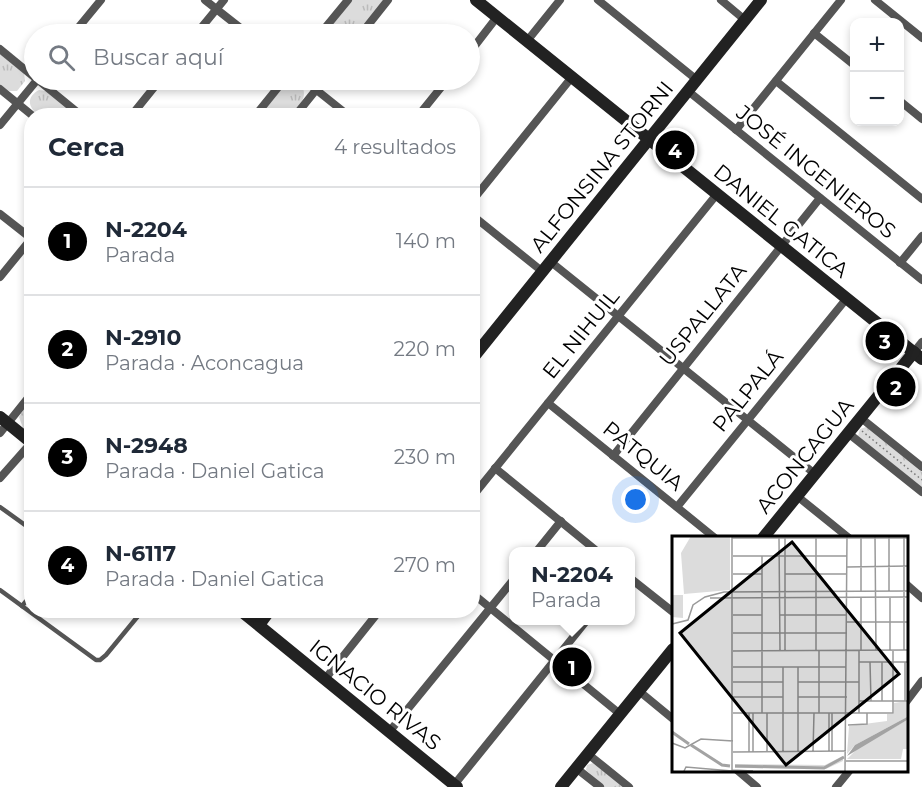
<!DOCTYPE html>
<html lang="es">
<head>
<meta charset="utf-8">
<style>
  body { margin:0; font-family:Montserrat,sans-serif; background:#f6f6f7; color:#1f2937 }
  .controls { position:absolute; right:18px; top:18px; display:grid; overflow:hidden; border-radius:12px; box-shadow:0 3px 9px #0003 }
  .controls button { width:54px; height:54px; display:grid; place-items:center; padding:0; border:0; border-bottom:2px solid #e0e1e3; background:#fff; color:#1f2937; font:30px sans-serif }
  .you { position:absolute; left:636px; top:500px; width:21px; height:21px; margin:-15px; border:4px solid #fff; border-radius:50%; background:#1a73e8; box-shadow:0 0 0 9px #1a73e833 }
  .badge { display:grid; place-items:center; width:39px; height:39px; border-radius:50%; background:#000; color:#fff; font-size:20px; font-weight:700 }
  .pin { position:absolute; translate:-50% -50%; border:3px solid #fff; box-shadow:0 2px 6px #0006 }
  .popup { position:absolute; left:509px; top:547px; width:126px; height:78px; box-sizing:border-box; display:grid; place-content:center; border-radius:12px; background:#fff; filter:drop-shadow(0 2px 4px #0005); font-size:20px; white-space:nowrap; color:#747a83 }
  .popup b { font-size:22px; color:#1f2937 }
  .popup::after { content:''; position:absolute; left:50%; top:100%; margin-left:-12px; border:12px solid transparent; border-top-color:#fff }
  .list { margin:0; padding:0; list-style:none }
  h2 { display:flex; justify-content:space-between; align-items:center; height:78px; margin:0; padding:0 24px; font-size:26px }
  h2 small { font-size:20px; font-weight:400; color:#747a83 }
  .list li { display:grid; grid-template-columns:39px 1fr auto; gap:18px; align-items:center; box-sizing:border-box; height:108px; padding:0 24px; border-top:2px solid #e0e1e3 }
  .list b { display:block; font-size:22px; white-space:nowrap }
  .list p { margin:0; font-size:20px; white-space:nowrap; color:#747a83 }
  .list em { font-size:20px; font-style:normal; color:#747a83 }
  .icon { flex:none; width:33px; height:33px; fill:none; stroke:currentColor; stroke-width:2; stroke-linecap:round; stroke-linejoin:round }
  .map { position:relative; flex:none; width:922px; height:787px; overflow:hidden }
  .search { position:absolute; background:#fff; box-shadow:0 3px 9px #0003; left:24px; top:24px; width:456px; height:66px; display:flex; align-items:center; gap:15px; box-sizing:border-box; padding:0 21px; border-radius:33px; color:#747a83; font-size:22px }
  .panel { position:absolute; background:#fff; box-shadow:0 3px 9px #0003; left:24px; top:108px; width:456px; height:510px; border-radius:24px }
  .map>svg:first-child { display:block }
</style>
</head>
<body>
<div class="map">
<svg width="922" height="787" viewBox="0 0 922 787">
  <defs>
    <pattern id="grass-tufts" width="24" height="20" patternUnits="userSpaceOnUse" patternTransform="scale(1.5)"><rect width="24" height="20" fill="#dcdcdc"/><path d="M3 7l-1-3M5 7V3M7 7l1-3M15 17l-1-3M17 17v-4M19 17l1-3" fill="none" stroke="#bbb"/></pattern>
  </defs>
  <rect width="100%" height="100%" fill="#fff"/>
  <g fill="url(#grass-tufts)">
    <path d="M352 0H384L356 34H325Z"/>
    <path d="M0 53 24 73 25 81 17 91H9L0 85Z"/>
    <path d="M290 82 302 86C308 98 299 106 291 115L259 116 286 84Z"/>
    <path d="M39 90 46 91 78 115H38C28 107 26 97 39 90Z"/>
    <path d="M31 398V430L23 428 19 417Z"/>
    <path d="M866 427 922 472V488L858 436 860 429Z"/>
    <path d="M593 763 624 787H604L586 770 587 765Z"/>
  </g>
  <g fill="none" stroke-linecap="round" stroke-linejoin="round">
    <path stroke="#777" stroke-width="1.5" stroke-dasharray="1.5 3" stroke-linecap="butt" d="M862 431 922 480"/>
    <g stroke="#555" stroke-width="4.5">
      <path d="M0 507 32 530"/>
      <path d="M0 590 96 660H100L106 655 143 610"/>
      <path d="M22 606 32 594"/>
      <path d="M131 610 138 616"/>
    </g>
    <g stroke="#555" stroke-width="8">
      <path d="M205 0 248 34"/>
      <path d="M598 0 697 80"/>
      <path d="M721 0 745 20"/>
      <path d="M875 0 922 38"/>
      <path d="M814 33 854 65"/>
      <path d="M73 34 101 0"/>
      <path d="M196 34 224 0"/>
      <path d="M320 34 348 0"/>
      <path d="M361 34 388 0"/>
      <path d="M527 41 560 0"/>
      <path d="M0 49 34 77"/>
      <path d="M470 52 497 17"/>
      <path d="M38 80 82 116"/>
      <path d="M304 80 349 116"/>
      <path d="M776 81 922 199"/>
      <path d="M0 89 33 116"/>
      <path d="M688 91 922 280"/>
      <path d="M900 101 922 119"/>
      <path d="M131 116 160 80"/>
      <path d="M255 116 284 80"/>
      <path d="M295 116 324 80"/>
      <path d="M418 116 447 80"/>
      <path d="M0 125 37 80"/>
      <path d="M736 130 841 0"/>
      <path d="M472 201 572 77"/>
      <path d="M0 214 32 239"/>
      <path d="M472 215 543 272"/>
      <path d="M551 262 815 474"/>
      <path d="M900 263 922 236"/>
      <path d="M0 277 31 239"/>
      <path d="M914 352 922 342"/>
      <path d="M548 403 715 538"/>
      <path d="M861 418 922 467"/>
      <path d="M0 433 32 393"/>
      <path d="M848 433 922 492"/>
      <path d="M613 456 820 198"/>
      <path d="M495 468 598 552"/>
      <path d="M0 478 32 442"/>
      <path d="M797 496 849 538"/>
      <path d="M472 497 717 194"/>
      <path d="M677 507 847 298"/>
      <path d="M536 552 561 521"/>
      <path d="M630 578 673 612"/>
      <path d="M906 584 922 598"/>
      <path d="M472 593 620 714"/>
      <path d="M325 679 380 610"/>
      <path d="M639 691 673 719"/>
      <path d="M906 702 922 681"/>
      <path d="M389 732 514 579"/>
      <path d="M588 754 629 787"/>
      <path d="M576 768 600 787"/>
      <path d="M737 770 757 787"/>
      <path d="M454 785 587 620"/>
      <path d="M836 787 850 770"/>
    </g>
    <g stroke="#222" stroke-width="12">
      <path d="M476 0 922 359"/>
      <path d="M472 359 761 0"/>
      <path d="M0 417 32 443"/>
      <path d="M763 538 914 352"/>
      <path d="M240 610 457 787"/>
      <path d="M259 625 270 610"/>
      <path d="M561 787 673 649"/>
    </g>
  </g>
  <g text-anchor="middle" stroke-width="6" stroke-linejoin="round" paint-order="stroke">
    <g font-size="21" fill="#000" stroke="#fff">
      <text transform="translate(602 167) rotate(-51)" y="7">ALFONSINA STORNI</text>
      <text transform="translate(816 172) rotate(39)" y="7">JOSÉ INGENIEROS</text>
      <text transform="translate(781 221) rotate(39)" y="7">DANIEL GATICA</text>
      <text transform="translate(703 315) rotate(-51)" y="7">USPALLATA</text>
      <text transform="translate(581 334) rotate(-51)" y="7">EL NIHUIL</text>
      <text transform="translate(748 391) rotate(-51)" y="7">PALPALÁ</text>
      <text transform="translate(643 456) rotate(39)" y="7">PATQUIA</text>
      <text transform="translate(805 456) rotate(-51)" y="7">ACONCAGUA</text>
      <text transform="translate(375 695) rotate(39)" y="7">IGNACIO RIVAS</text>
    </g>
  </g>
  <g transform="translate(672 536)">
    <rect width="236" height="236" fill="#fff"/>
    <path d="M235 165V181L183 209 175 218 177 190 215 185V178H222V167ZM235 184V213H231L229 223H175L186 212Z" fill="#dcdcdc"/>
    <path d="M171 220V225L154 233 63 232V228L153 229Z" fill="#dcdcdc"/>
    <path d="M19 0H58V54L12 58 9 17ZM0 59H11V82L0 81Z" fill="#dcdcdc"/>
    <path d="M235 181V184L175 220 183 209Z" fill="#a3a3a3"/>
    <path fill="none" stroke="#a3a3a3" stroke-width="3" d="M0 196 17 208M19 209 50 229 58 230M63 230 152 232 172 221"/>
    <path fill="none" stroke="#999" stroke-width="1.5" d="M60 0V235M203 1 204 115M217 1V55M60 2H236M107 2 108 115M113 2V115M144 2V115M189 2V55M61 20H175M90 20V177M175 31 236 30M61 38H90M113 38H174M189 61V115M38 62 236 61M61 79H90M108 79H175M175 86H236M0 88 16 84 21 69 33 61 52 56 236 55M61 97H175M218 114V61M232 114V1M61 115 236 114M147 115V177M187 115V177M187 126H236M198 126 199 165M210 126V165M233 126V165M61 131H174M111 131V216M126 131V216M61 146H111M126 146H187M61 161H111M126 161H175M187 165H236M61 177H221V115M81 177V216M95 177V216M157 177V216M176 189 195 188V177M0 207 13 212 29 203 61 205M61 216 174 215M77 216V177M141 216 142 177M160 216V177M174 225H236M60 234 81 235M12 235 14 231 60 235M173 235 175 0"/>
    <path fill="#000" fill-opacity="0.15" stroke="#000" stroke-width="3" d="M120 6 227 138 114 229 8 97Z"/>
    <rect width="236" height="236" fill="none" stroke="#000" stroke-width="3"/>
  </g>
</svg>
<div class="controls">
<button>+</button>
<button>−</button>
</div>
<div class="you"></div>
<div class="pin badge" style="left:572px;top:667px">1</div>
<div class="popup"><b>N-2204</b>Parada</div>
<div class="pin badge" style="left:896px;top:387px">2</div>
<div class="pin badge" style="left:885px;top:341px">3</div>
<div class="pin badge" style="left:675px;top:150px">4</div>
<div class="search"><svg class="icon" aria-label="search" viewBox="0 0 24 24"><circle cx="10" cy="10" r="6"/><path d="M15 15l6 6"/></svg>Buscar aquí</div>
<section class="panel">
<h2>Cerca<small>4 resultados</small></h2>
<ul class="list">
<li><span class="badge">1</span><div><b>N-2204</b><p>Parada</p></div><em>140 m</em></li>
<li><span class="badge">2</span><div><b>N-2910</b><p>Parada · Aconcagua</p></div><em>220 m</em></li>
<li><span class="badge">3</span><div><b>N-2948</b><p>Parada · Daniel Gatica</p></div><em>230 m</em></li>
<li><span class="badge">4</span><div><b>N-6117</b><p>Parada · Daniel Gatica</p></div><em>270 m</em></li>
</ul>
</section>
</div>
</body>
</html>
